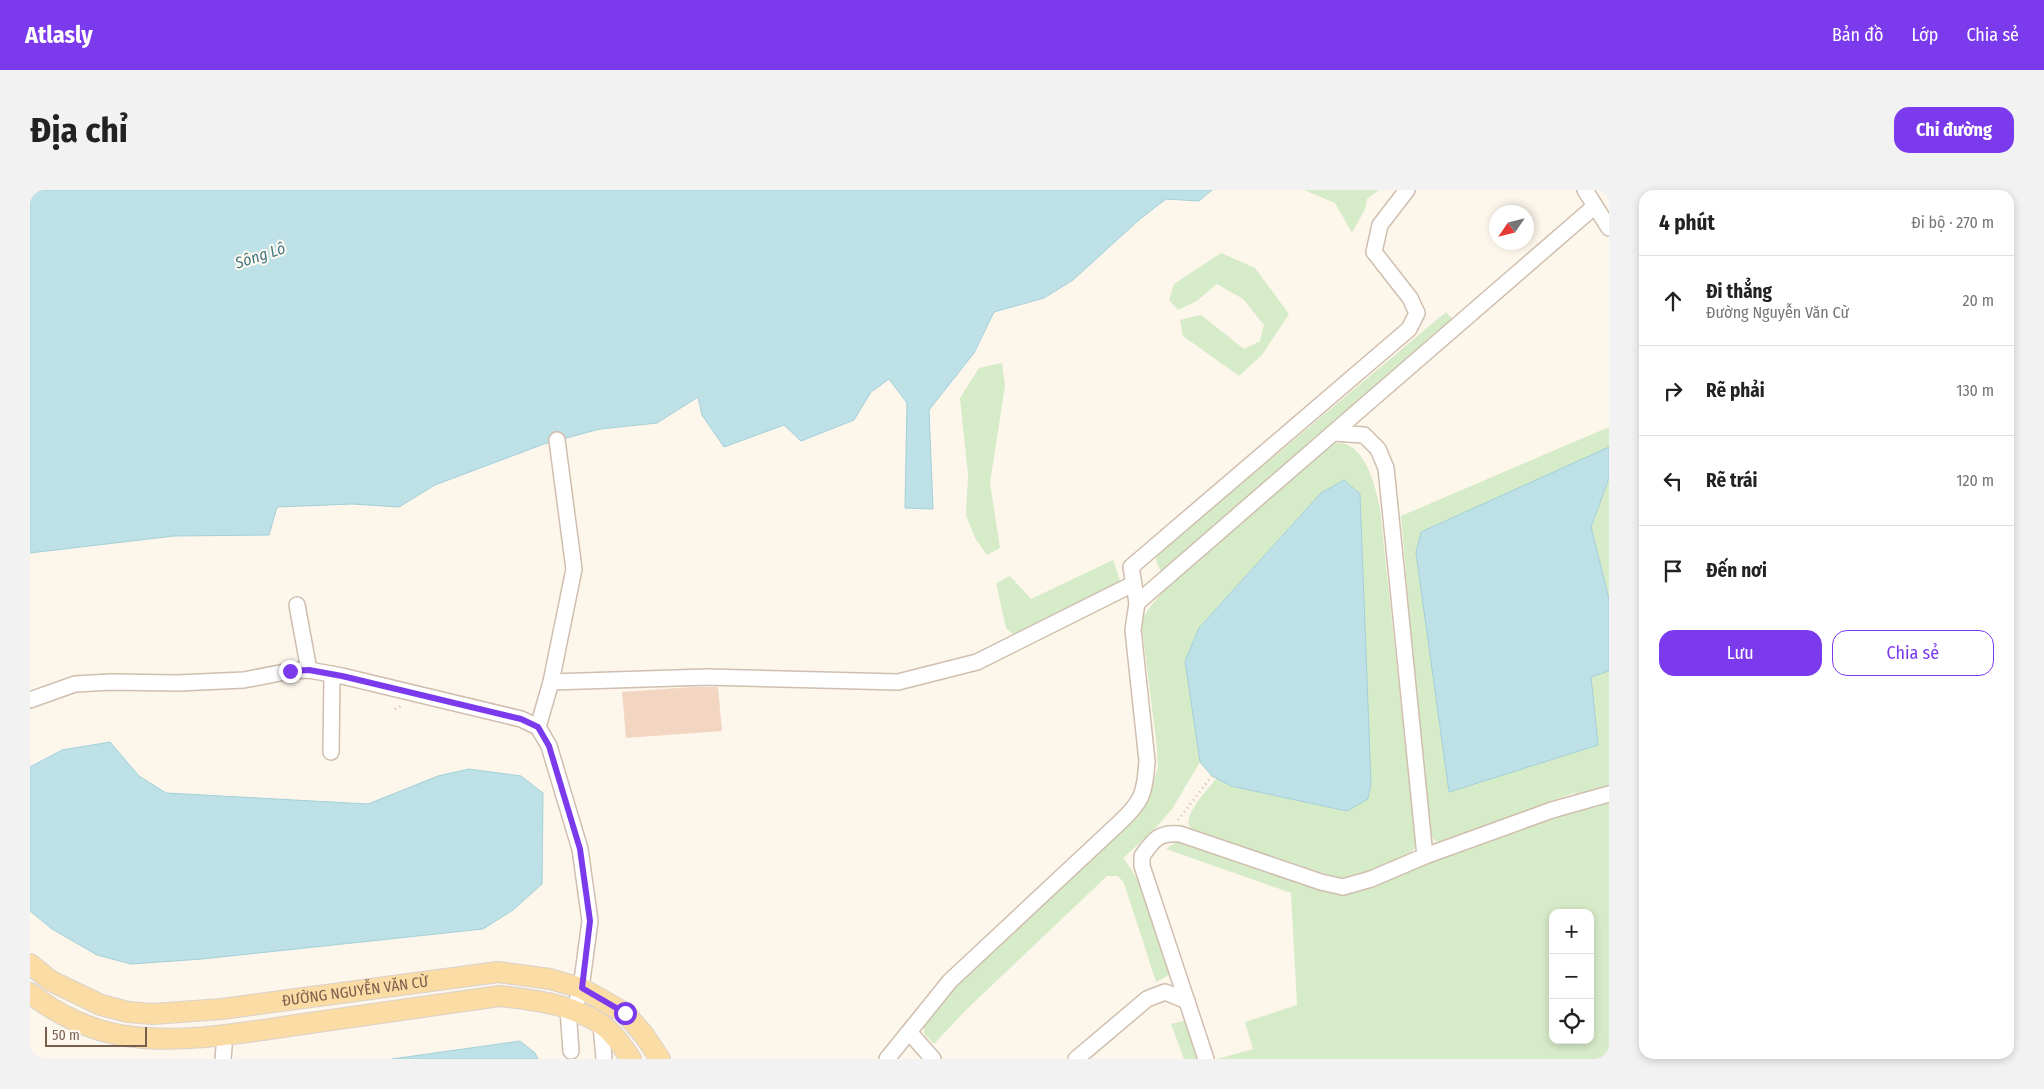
<!DOCTYPE html>
<html lang="vi">
<head>
<meta charset="utf-8">
<style>
  body { margin:0; font-family:"Fira Sans Condensed",sans-serif; background:#f2f2f2; color:#222 }
  .controls { position:absolute; right:15px; bottom:15px; display:grid; overflow:hidden; border-radius:10px; box-shadow:0 2px 8px #0003 }
  .controls button { width:45px; height:45px; display:grid; place-items:center; padding:0; border:0; border-bottom:1px solid #e0e0e0; background:#fff; color:#222; font:25px sans-serif }
  .compass { position:absolute; left:1459px; top:15px; width:45px; height:45px; border-radius:50%; background:#fff; box-shadow:0 2px 8px #0003; rotate:235deg }
  .scale { position:absolute; left:15px; bottom:12px; width:102px; box-sizing:border-box; padding-left:5px; border:2px solid #795d4d; border-top:0; font-size:14px; line-height:18px; white-space:nowrap; color:#795d4d; -webkit-text-stroke:4px #fffaf1; paint-order:stroke }
  .stop { position:absolute; width:15px; height:15px; margin:-11px; border:4px solid #7c3aed; border-radius:50%; background:#fff }
  .stop.end { background:#7c3aed; border-color:#fff; box-shadow:0 1px 5px #0008 }
  .list { margin:0; padding:0; list-style:none }
  h2 { display:flex; justify-content:space-between; align-items:center; height:65px; margin:0; padding:0 20px; font-size:21px }
  h2 small { font-size:16px; font-weight:400; color:#767676 }
  .list li { display:grid; grid-template-columns:32px 1fr auto; gap:15px; align-items:center; box-sizing:border-box; height:90px; padding:0 20px; border-top:1px solid #e0e0e0 }
  .list b { display:block; font-size:19px; white-space:nowrap }
  .list p { margin:0; font-size:16px; white-space:nowrap; color:#767676 }
  .list em { font-size:16px; font-style:normal; color:#767676 }
  .actions { display:flex; gap:10px; padding:15px 20px }
  .actions a { flex:1; padding:11px 0; border:1px solid #7c3aed; border-radius:15px; text-align:center; font-size:18px; color:#7c3aed }
  .actions .main { background:#7c3aed; color:#fff }
  .icon { flex:none; width:28px; height:28px; fill:none; stroke:currentColor; stroke-width:2; stroke-linecap:round; stroke-linejoin:round }
  .map { position:relative; flex:none; width:1579px; height:869px; overflow:hidden; border-radius:15px }
  header { display:flex; align-items:center; gap:30px; box-sizing:border-box; height:70px; padding:0 25px; background:#7c3aed; color:#fff }
  header strong { font-size:24px }
  nav { display:flex; gap:28px; margin-inline-start:auto; font-size:18px }
  .intro { display:flex; align-items:center; justify-content:space-between; box-sizing:border-box; height:120px; padding:0 30px }
  h1 { margin:0; font-size:35px }
  .button { padding:12px 22px; border-radius:15px; background:#7c3aed; color:#fff; font-size:18px; font-weight:700 }
  main { display:flex; gap:30px; padding:0 30px }
  aside { flex:1; background:#fff; border-radius:15px; box-shadow:0 2px 8px #0003 }
  .map>svg:first-child { display:block }
</style>
</head>
<body>
<header>
<strong>Atlasly</strong>
<nav><a>Bản đồ</a><a>Lớp</a><a>Chia sẻ</a></nav>
</header>
<div class="intro"><h1>Địa chỉ</h1><a class="button">Chỉ đường</a></div>
<main>
<div class="map">
<svg width="1579" height="869" viewBox="0 0 1579 869">
  <rect width="100%" height="100%" fill="#fdf6eb"/>
  <g fill="#d6ebc8" fill-rule="evenodd">
    <path d="M1274 0H1349L1337 9 1335 19 1322 43 1305 13Z"/>
    <path d="M1191 63 1225 78 1259 124 1232 165 1209 186 1153 146 1150 130 1171 125 1214 159 1230 151 1234 135 1213 109 1187 94 1167 111 1148 120 1139 110 1144 94Z"/>
    <path d="M1416 122 1423 130 1136 381 1130 380 1126 370 1127 365Z"/>
    <path d="M972 173 975 196 960 293 970 358 957 365 945 348 936 325 938 285 930 208 949 178Z"/>
    <path d="M1579 237V259L1391 342 1561 487 1579 481V601L1554 607 1544 603 1515 613 1510 620 1418 653 1405 651 1398 641 1371 326Z"/>
    <path d="M1296 254C1302 254 1310 252 1316 254 1338 263 1346 299 1350 319L1386 657C1371 674 1334 690 1312 689L1179 647C1174 645 1165 643 1161 639 1150 627 1179 598 1187 588L1201 596 1317 621 1338 609 1341 594 1330 304 1314 290 1291 303 1169 438 1155 471 1170 572 1142 619 1122 642 1093 668C1119 700 1127 746 1139 785L1126 792 1094 693 1088 686H1077L937 819 904 854 894 844V835L921 800 980 747 1111 623 1121 601 1128 577 1126 549 1111 431 1120 417 1146 386Z"/>
    <path d="M1579 288V409L1561 337Z"/>
    <path d="M1083 370 1091 394 985 446 976 438 966 393 980 386 1001 409Z"/>
    <path d="M1579 609V869H1187L1223 859 1215 832 1267 815 1261 703 1136 659 1151 649 1300 701ZM1523 723H1560V850H1523Z"/>
    <path d="M1157 830 1170 869H1154L1141 834Z"/>
  </g>
  <g fill="#bee0e7" stroke="#a4d0d9">
    <path d="M0 0H1182L1169 11 1136 9 1110 29 1043 90 1014 108 964 122 944 163 899 220 903 319 875 318 877 213 859 189 841 202 824 230 771 251 754 235 694 257 672 225 668 207 627 233 570 239 514 254 405 295 369 317 322 314 247 317 239 345 144 346 0 363Z"/>
    <path d="M1579 257V288L1561 337 1579 409V481L1561 487 1568 555 1419 602 1386 363 1391 342Z"/>
    <path d="M1314 290 1330 304 1341 594 1338 609 1317 621 1201 596 1182 586 1170 572 1155 471 1169 438 1291 303Z"/>
    <path d="M80 552 109 586 136 603 338 614 408 586 439 579 491 586 513 603 512 694 483 720 453 739 172 769 101 774 67 765 22 739 0 721V577L32 560Z"/>
    <path d="M490 851 505 863 508 869H362Z"/>
  </g>
  <path fill="#f3d6c2" d="M662 497H688L692 541 596 548 592 502Z"/>
  <g fill="none" stroke-linecap="round" stroke-linejoin="round">
    <g stroke="#d0beaf" stroke-width="18">
      <g id="minor">
        <path d="M1555 0 1579 38"/>
        <path d="M1303 243 1565 16"/>
        <path d="M1107 413 1303 243 1334 245 1348 259 1356 278 1395 666"/>
        <path d="M267 415 279 480"/>
        <path d="M521 492 677 487 868 492 947 472 1103 394"/>
        <path d="M0 510 45 494 81 492 148 493 214 490 260 481 279 480 312 486 491 529 508 537 519 556 550 659 560 731 551 798 544 821"/>
        <path d="M508 537 521 492 544 379 527 250"/>
        <path d="M301 562 302 484"/>
        <path d="M538 819 541 861"/>
        <path d="M571 834 574 869"/>
        <path d="M880 843 903 869"/>
        <path d="M193 869 195 845"/>
        <path d="M857 869 920 791 1088 634C1112 612 1115 604 1117 571L1103 440 1107 413 1101 377 1379 139 1387 123 1380 108 1344 62 1350 35 1377 0"/>
        <path d="M1046 869 1117 809 1135 802 1157 811"/>
        <path d="M1176 869 1112 676V666C1124 649 1129 642 1150 644L1291 692 1313 697 1341 689 1395 666 1522 620 1579 604"/>
      </g>
    </g>
    <g stroke="#d9d2cd" stroke-width="22">
      <g id="major">
        <path id="s1" d="M0 774 21 791 71 815 98 822 123 824 192 819 468 782 520 789 551 798 595 823 614 845 630 869"/>
        <path d="M0 803C27 825 62 841 96 846 152 854 211 843 266 835 334 825 402 816 470 806 504 810 541 814 571 834 583 842 593 857 601 869"/>
      </g>
    </g>
    <g stroke="#d8b9a4" stroke-width="2.5" stroke-dasharray="1 4" stroke-linecap="butt">
      <path d="M365 519 373 515"/>
      <path d="M1148 630 1182 586"/>
    </g>
    <use href="#minor" stroke="#fff" stroke-width="15"/>
    <use href="#major" stroke="#fbdca4" stroke-width="20"/>
  </g>
  <g fill="none" stroke-linecap="round" stroke-linejoin="round">
    <path stroke="#7c3aed" stroke-width="6" d="M260 481 279 480 312 486 491 529 508 537 519 556 550 659 560 731 552 798 595 823"/>
  </g>
  <g text-anchor="middle" stroke-width="4" stroke-linejoin="round" paint-order="stroke">
    <g font-size="15" fill="#795d4d" stroke="#fffaf1">
      <text dy="5" stroke="none"><textPath href="#s1" startOffset="339">ĐƯỜNG NGUYỄN VĂN CỪ</textPath></text>
    </g>
    <g font-size="16" font-style="italic" fill="#437885" stroke="#fffaf1">
      <text transform="translate(230 65) rotate(-18)" y="6">Sông Lô</text>
    </g>
  </g>
</svg>
<div class="controls">
<button>+</button>
<button>−</button>
<button><svg class="icon" aria-label="locate" viewBox="0 0 24 24"><circle cx="12" cy="12" r="6"/><path d="M12 2v4M12 18v4M2 12h4M18 12h4"/></svg></button>
</div>
<svg class="compass" viewBox="-18 -18 36 36"><path d="M0-13l5 13h-10z" fill="#e53935"/><path d="M0 13l5-13h-10z" fill="#767676"/></svg>
<div class="scale">50 m</div>
<div class="stop" style="left:595px;top:823px"></div>
<div class="stop end" style="left:260px;top:481px"></div>
</div>
<aside>
<h2>4 phút<small>Đi bộ · 270 m</small></h2>
<ul class="list">
<li><svg class="icon" aria-label="ahead" viewBox="0 0 24 24"><path d="M12 20V5M6 11l6-6 6 6"/></svg><div><b>Đi thẳng</b><p>Đường Nguyễn Văn Cừ</p></div><em>20 m</em></li>
<li><svg class="icon" aria-label="right" viewBox="0 0 24 24"><path d="M7 20v-9h11M14 6l5 5-5 5"/></svg><div><b>Rẽ phải</b></div><em>130 m</em></li>
<li><svg class="icon" aria-label="left" viewBox="0 0 24 24"><path d="M17 20v-9H6M10 6l-5 5 5 5"/></svg><div><b>Rẽ trái</b></div><em>120 m</em></li>
<li><svg class="icon" aria-label="arrive" viewBox="0 0 24 24"><path d="M6 21V4h12l-3 4 3 4H6"/></svg><div><b>Đến nơi</b></div></li>
</ul>
<div class="actions"><a class="main">Lưu</a><a>Chia sẻ</a></div>
</aside>
</main>
</body>
</html>
